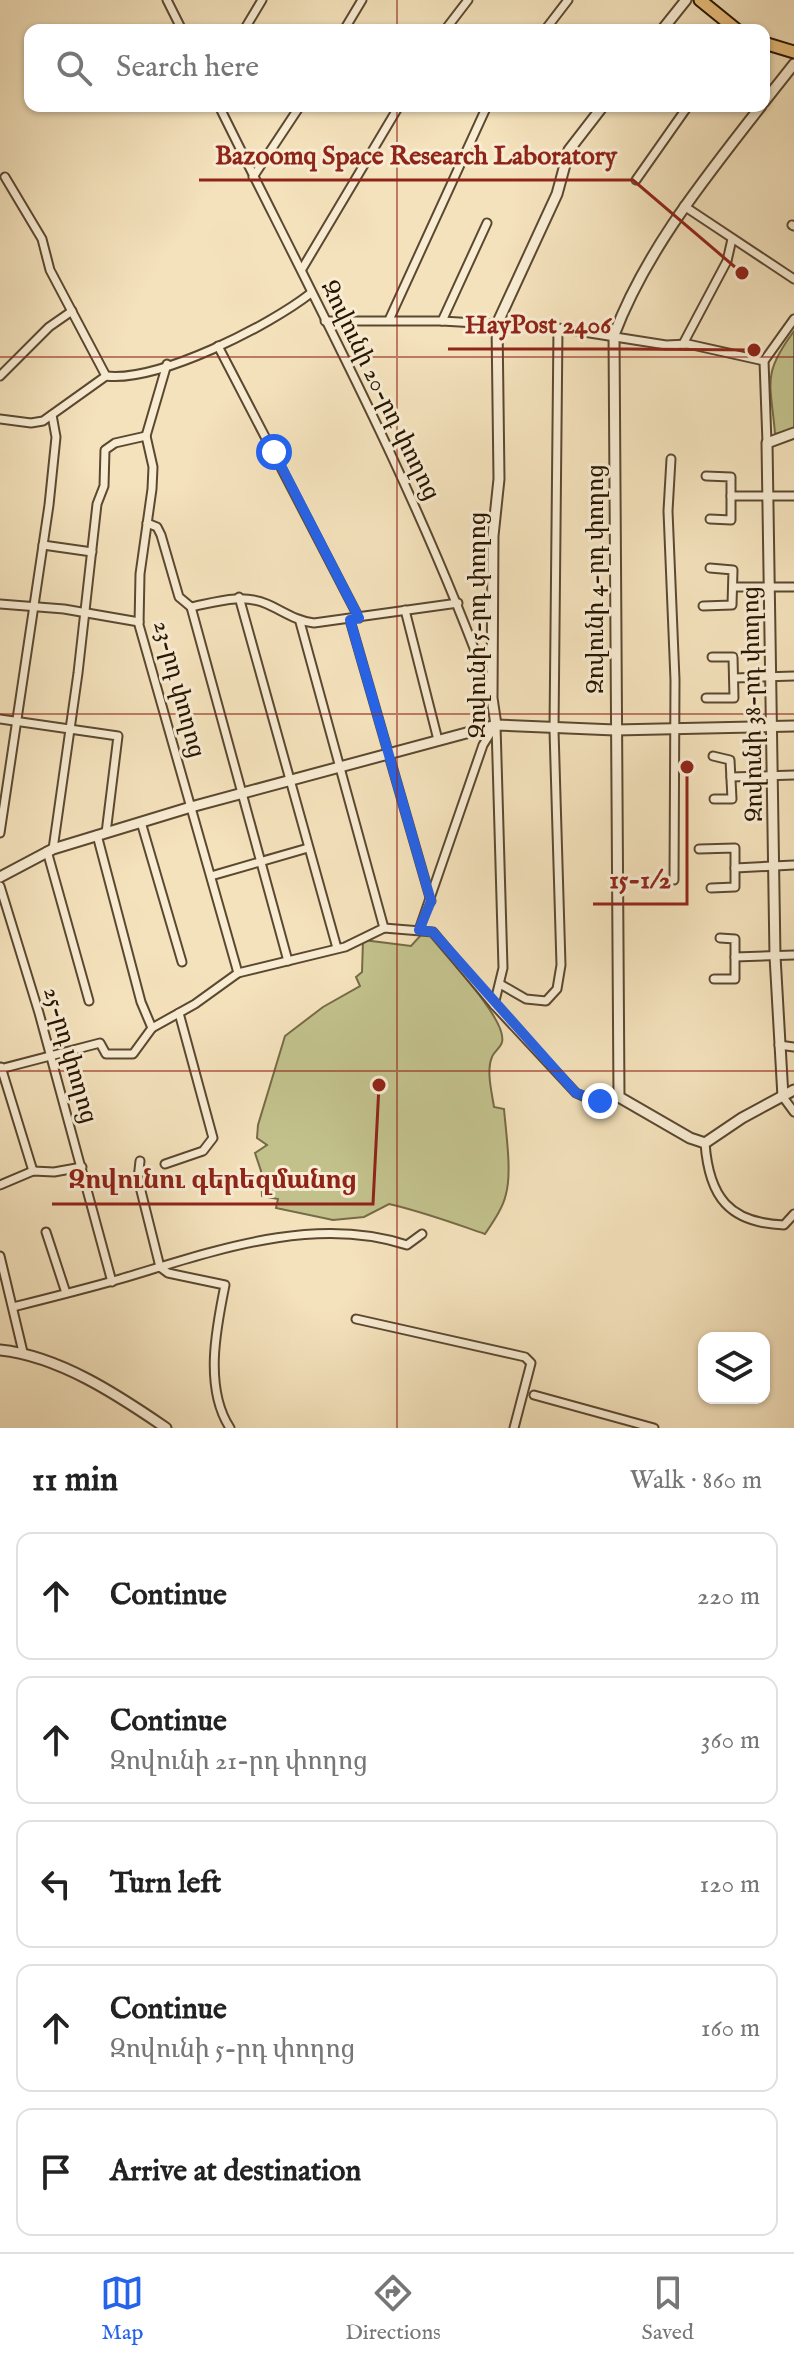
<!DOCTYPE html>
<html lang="en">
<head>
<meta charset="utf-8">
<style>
  body { margin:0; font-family:"IM FELL English","Noto Serif Armenian",serif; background:#f6f6f6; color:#222 }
  .controls { position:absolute; right:24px; bottom:24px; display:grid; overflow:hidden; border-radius:16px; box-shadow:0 2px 6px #0004 }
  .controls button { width:72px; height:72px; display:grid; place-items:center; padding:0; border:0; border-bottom:2px solid #e0e0e0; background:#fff; color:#222; font:40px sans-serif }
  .stop { position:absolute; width:24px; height:24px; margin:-18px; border:6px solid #2563eb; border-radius:50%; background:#fff }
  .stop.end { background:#2563eb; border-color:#fff; box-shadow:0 2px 8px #0008 }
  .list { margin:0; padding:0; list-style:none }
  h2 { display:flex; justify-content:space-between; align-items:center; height:104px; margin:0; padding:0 32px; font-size:34px }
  h2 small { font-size:26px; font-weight:400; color:#767676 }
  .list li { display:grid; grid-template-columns:52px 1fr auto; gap:24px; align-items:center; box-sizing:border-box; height:128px; margin:0 16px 16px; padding:0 16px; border:2px solid #e0e0e0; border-radius:16px }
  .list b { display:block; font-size:30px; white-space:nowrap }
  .list p { margin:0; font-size:26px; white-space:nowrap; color:#767676 }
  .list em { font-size:26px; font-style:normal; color:#767676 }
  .icon { flex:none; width:44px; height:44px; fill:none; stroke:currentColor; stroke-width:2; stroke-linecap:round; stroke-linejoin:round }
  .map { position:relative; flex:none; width:794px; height:1428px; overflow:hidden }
  .search { position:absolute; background:#fff; box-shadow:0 2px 6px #0004; left:24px; right:24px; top:24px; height:88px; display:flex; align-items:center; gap:20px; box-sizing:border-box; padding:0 28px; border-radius:16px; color:#767676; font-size:30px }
  .sheet { height:824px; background:#fff }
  nav { display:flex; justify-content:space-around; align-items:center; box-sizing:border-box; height:112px; border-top:2px solid #e0e0e0; background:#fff; font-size:22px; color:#767676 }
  nav a { display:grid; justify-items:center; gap:4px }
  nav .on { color:#2563eb }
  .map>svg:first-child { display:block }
</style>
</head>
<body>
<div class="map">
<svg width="794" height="1428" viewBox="0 0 794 1428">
  <rect width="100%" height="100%" fill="#f4e2bc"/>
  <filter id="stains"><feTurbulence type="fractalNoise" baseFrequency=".0025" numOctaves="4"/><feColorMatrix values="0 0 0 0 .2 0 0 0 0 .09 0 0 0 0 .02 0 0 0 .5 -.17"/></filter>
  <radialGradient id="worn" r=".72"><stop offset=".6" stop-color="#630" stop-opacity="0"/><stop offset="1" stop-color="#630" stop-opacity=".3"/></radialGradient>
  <g fill="#c2c18c" stroke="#756b46" stroke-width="2">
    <path d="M794 331V430L775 434C771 383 761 375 794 331Z"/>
    <path d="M421 935H429C444 954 508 1020 502 1042 501 1047 494 1052 492 1057 486 1071 492 1093 494 1107L504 1109C506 1133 512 1172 506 1194 503 1208 493 1222 485 1234 450 1222 424 1212 389 1204L364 1217 333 1220 276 1208 278 1199 262 1196 261 1171 255 1153 267 1145 257 1138 258 1125 285 1036 323 1007 360 986 356 977 362 972 363 940 411 946Z"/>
  </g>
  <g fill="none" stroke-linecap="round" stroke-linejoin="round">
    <g stroke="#5b4830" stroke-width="11">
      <g id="minor">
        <path d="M167 0 182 30"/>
        <path d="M244 30 262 0"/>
        <path d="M344 30 362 0"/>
        <path d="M445 30 468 0"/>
        <path d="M545 30 568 0"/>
        <path d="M219 106C314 299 417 489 490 691"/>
        <path d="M5 177 42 239 50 270 106 376"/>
        <path d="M253 177 300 106"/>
        <path d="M636 180 688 106"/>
        <path d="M684 206 794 279"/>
        <path d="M792 225 794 226"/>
        <path d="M302 269 399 106"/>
        <path d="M389 320 487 106"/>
        <path d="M325 321H442L558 328 666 345 688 344 764 361"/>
        <path d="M442 321 487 223"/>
        <path d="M683 344 727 261 732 239"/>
        <path d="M218 346 359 618"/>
        <path d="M167 364 146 436 153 467 152 489 140 574 139 625 238 973"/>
        <path d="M0 376 49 327 72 311"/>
        <path d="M0 419 31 423 43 421 106 376C159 382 269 326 311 293"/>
        <path d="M767 443 764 361 794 319"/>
        <path d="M671 459 668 511 675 680 674 880"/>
        <path d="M706 476 731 477V520L710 519"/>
        <path d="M731 496H794"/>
        <path d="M147 523 157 527 161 535 179 597 191 607C216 602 242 593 267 604 283 611 296 621 314 623L458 603"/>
        <path d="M43 545 92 552"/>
        <path d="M733 587H794"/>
        <path d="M239 597 337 948"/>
        <path d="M0 604 64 609 139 622"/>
        <path d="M703 606 732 605 733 570 710 568"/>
        <path d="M191 607 288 961"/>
        <path d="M405 610 438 740"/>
        <path d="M350 620 431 901"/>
        <path d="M734 678 794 676"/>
        <path d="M706 698H734L733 657H712"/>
        <path d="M0 719 118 736 106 833"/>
        <path d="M496 725 503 968 494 1005 576 1093 592 1100 619 1097"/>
        <path d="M713 756 730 760 732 799H714"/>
        <path d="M731 777 794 775"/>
        <path d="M141 822 182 962"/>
        <path d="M0 833 49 505 56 437 52 415"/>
        <path d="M53 849 78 673 97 504 104 486 105 450 115 443 146 436"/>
        <path d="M699 849 735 848V887L711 888"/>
        <path d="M47 851 89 1001"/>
        <path d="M735 868 794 865"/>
        <path d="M211 876 308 848"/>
        <path d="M0 886 39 1013 112 1282"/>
        <path d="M384 928 433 932 494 1005"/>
        <path d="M419 930 483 745 495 726"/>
        <path d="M720 938 735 939V957L794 955"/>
        <path d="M714 979H735V957"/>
        <path d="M500 984 526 999 546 1001 557 989 561 965 554 730 558 328"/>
        <path d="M152 1028 195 1004 238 973 345 947 384 928 300 622"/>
        <path d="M779 1045 794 1047"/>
        <path d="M1 1067 33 1171"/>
        <path d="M0 1069 100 1043 106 1054H133L152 1028 141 1002 97 835"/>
        <path d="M783 1097 794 1112"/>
        <path d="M705 1143C709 1197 729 1223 784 1225L794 1214"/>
        <path d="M140 1161 138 1179 160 1267 168 1273 225 1285C216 1329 204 1388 230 1428"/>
        <path d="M165 1164 203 1151 213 1138 179 1013"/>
        <path d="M0 1185 33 1171 54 1172 82 1167"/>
        <path d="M46 1232 66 1293"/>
        <path d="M0 1256 23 1352"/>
        <path d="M13 1307C49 1298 85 1289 120 1279 211 1252 313 1214 407 1245L422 1234"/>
        <path d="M356 1319 525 1357 531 1363 514 1428"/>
        <path d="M534 1395 654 1428"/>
      </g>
    </g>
    <g stroke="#5b4830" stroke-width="13">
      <g id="tertiary">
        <path d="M662 30 686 0"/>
        <path d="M764 102 794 64"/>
        <path d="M761 106C706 177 646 250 614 335L619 1097 690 1138 705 1143 742 1118 794 1090"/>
        <path d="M496 725 492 698 493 536 499 479 497 324 557 194 569 150 603 106"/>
        <path d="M0 877 53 849 191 807 496 725 615 730 794 726"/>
        <path d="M783 1097 775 956 767 443 794 433"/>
        <path d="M0 1350C59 1356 118 1395 166 1428"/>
      </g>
    </g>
    <g stroke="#281501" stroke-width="15">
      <g id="primary">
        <path d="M700 0 737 30"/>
        <path d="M764 43 794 52"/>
      </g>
    </g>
    <use href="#minor" stroke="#f8ecd3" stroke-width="7"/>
    <use href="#tertiary" stroke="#f8ecd3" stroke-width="9"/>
    <use href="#primary" stroke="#eac17e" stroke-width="11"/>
  </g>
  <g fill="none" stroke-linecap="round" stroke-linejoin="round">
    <path stroke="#2563eb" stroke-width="10" d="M274 452 359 618 350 620 431 901 419 930 433 932 576 1093 600 1101"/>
  </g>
  <path fill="none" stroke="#8f2418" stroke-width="2" stroke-opacity="0.55" d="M397 0V30M397 106V1428M0 357H794M0 714H794M0 1071H794"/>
  <g text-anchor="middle" stroke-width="6" stroke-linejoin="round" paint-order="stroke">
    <g font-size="24" fill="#281501" stroke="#f8ecd3">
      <text transform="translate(381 390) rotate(64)" y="8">Զովունի 20-րդ փողոց</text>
      <text transform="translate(595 579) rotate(-90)" y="8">Զովունի 4-րդ փողոց</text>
      <text transform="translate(477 625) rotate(-90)" y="8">Զովունի 5-րդ փողոց</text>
      <text transform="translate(180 689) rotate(75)" y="8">23-րդ փողոց</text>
      <text transform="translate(752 704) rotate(-91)" y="8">Զովունի 38-րդ փողոց</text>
      <text transform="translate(71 1055) rotate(74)" y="8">25-րդ փողոց</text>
    </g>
  </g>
  <path fill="none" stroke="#8f2418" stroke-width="3" d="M742 273L633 180H199M754 350L627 349H448M687 767L687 904H593M379 1085L373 1204H52"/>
  <g fill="#8f2418" stroke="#f8ecd3" stroke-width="3">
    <circle cx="742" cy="273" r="8"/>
    <circle cx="754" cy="350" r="8"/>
    <circle cx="687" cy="767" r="8"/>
    <circle cx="379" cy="1085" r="8"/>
  </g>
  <g font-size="26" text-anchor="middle" font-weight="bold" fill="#8f2418" stroke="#f8ecd3" stroke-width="6" stroke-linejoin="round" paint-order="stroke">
    <text x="416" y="164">Bazoomq Space Research Laboratory</text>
    <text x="538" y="333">HayPost 2406</text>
    <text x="640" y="888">15-1/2</text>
    <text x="213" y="1188">Զովունու գերեզմանոց</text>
  </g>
  <rect width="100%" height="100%" filter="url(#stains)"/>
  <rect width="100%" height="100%" fill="url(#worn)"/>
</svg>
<div class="controls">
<button><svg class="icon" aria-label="layers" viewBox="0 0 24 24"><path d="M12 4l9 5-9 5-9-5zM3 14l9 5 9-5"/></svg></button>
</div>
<div class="stop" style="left:274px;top:452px"></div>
<div class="stop end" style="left:600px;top:1101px"></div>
<div class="search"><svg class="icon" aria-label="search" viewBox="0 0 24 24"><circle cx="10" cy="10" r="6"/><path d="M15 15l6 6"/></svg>Search here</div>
</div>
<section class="sheet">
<h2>11 min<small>Walk · 860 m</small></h2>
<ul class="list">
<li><svg class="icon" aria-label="ahead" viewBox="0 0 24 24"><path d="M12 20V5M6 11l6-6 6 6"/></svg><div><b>Continue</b></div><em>220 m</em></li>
<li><svg class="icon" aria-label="ahead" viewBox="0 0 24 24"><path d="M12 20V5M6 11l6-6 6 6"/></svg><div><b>Continue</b><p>Զովունի 21-րդ փողոց</p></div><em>360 m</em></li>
<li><svg class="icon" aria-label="left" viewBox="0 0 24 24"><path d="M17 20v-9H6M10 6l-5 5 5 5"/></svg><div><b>Turn left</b></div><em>120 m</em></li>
<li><svg class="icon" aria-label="ahead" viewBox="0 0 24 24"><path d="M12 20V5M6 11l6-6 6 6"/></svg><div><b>Continue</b><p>Զովունի 5-րդ փողոց</p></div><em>160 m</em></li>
<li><svg class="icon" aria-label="arrive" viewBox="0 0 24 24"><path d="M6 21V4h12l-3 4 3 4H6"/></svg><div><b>Arrive at destination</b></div></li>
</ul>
</section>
<nav>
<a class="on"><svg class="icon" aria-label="map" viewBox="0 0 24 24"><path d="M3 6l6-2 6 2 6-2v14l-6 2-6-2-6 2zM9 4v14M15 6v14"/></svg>Map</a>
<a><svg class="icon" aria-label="directions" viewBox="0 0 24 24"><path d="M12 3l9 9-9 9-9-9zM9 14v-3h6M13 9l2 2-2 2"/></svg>Directions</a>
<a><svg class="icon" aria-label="saved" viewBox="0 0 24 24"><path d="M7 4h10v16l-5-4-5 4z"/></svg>Saved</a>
</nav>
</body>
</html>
